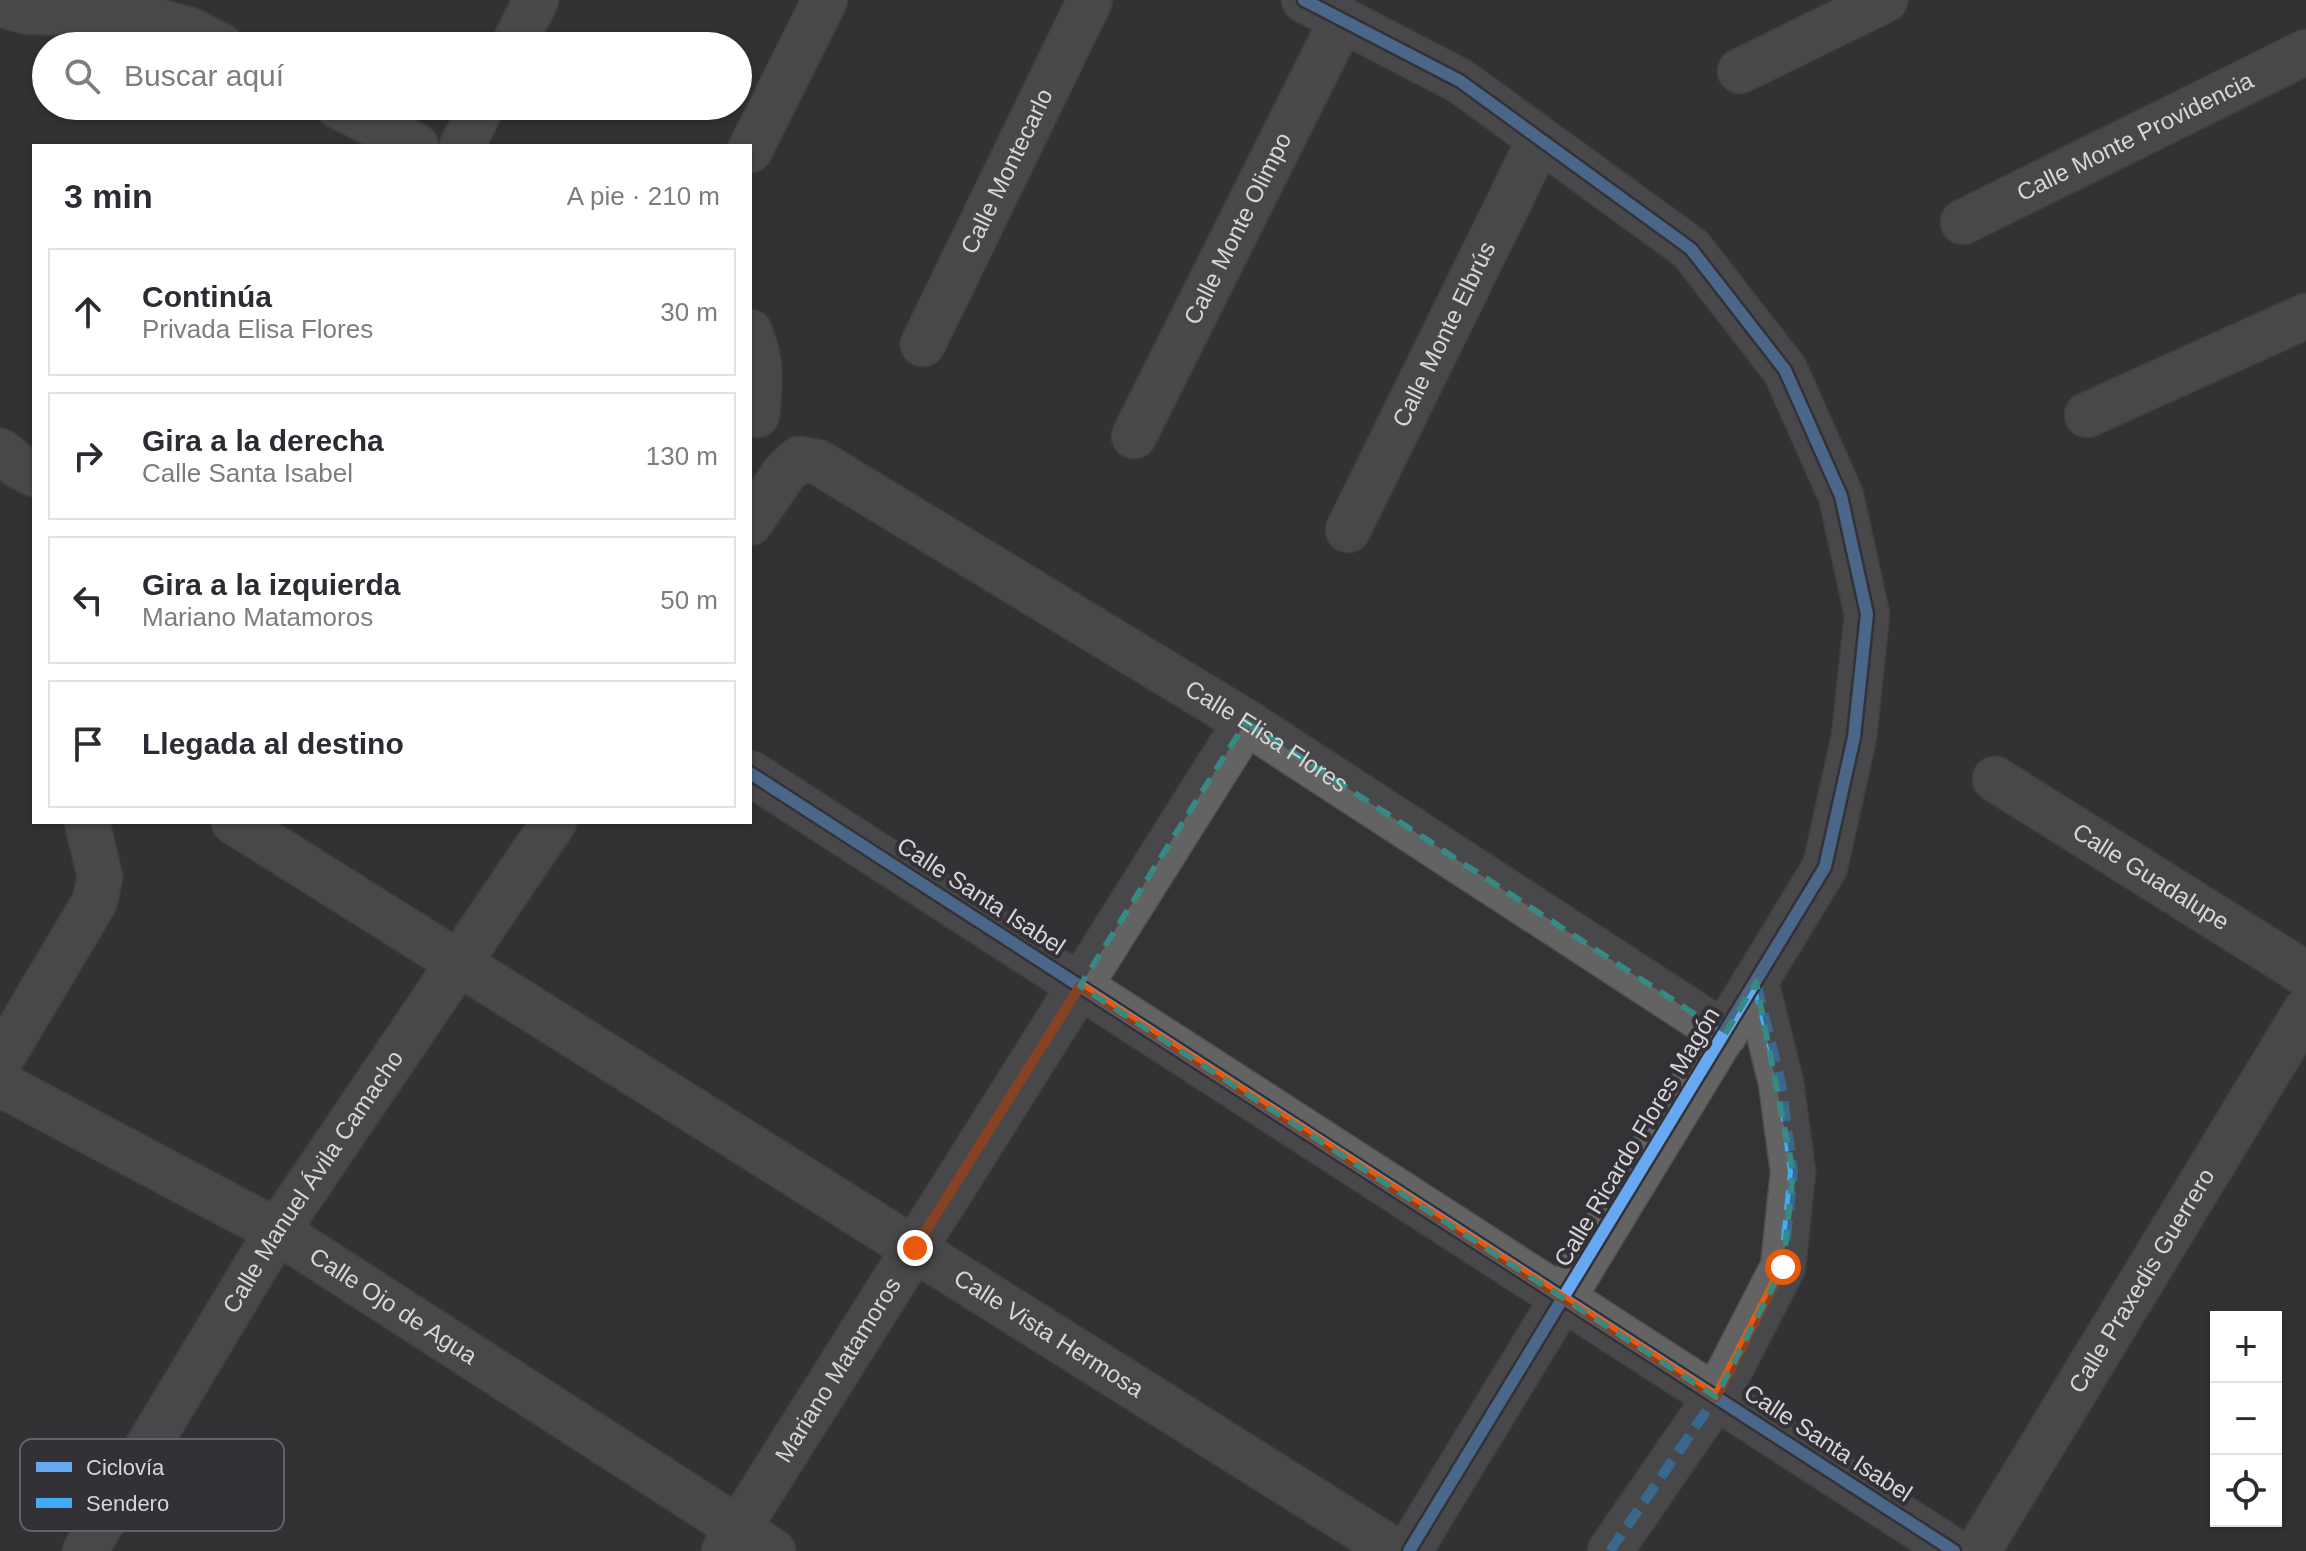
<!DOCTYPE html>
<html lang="es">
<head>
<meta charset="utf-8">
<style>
  body { margin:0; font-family:Arial,sans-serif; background:#f2f2f3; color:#2b2b33 }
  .controls { position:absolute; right:24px; bottom:24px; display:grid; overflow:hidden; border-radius:0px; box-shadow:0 2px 6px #0004 }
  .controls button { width:72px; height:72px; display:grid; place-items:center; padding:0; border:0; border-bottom:2px solid #e1e1e2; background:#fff; color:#2b2b33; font:40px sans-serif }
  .stop { position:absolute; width:24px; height:24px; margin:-18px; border:6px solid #ea580c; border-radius:50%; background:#fff }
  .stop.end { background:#ea580c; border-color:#fff; box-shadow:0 2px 8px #0008 }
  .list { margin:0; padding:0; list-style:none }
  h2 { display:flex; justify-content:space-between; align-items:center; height:104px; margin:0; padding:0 32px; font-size:34px }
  h2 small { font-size:26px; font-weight:400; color:#7c7c81 }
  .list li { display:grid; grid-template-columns:52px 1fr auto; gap:24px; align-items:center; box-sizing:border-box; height:128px; margin:0 16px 16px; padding:0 16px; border:2px solid #e1e1e2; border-radius:0px }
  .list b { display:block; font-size:30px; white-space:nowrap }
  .list p { margin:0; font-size:26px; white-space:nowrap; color:#7c7c81 }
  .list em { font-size:26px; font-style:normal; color:#7c7c81 }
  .icon { flex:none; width:44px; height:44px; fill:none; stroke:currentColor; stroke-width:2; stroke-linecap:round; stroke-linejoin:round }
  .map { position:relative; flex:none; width:2306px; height:1551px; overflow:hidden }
  .search { position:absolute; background:#fff; box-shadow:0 2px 6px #0004; left:32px; top:32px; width:720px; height:88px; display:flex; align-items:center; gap:20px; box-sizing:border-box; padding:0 28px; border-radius:44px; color:#7c7c81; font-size:30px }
  .panel { position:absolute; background:#fff; box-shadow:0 2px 6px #0004; left:32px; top:144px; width:720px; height:680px; border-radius:0px }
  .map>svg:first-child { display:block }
</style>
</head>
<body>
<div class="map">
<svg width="2306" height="1551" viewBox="0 0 2306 1551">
  <rect width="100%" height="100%" fill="#333234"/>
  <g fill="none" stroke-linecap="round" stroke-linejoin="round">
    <g stroke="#4f4f50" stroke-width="47">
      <g id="minor">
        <path d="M1304 0 1460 81 1691 249 1785 370 1841 496 1867 614 1854 737 1825 867 1409 1551"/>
        <path d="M0 4 28 12 127 13 190 30 221 46"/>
        <path d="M513 46 536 0"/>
        <path d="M1740 71 1885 0"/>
        <path d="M338 106 416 146"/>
        <path d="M462 146 482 106"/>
        <path d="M750 150 825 0"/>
        <path id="s1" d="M1963 222 2306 52"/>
        <path d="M750 332C763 365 760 381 757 415"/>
        <path id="s2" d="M923 344 1090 0"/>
        <path d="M2087 415 2306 316"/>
        <path id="s3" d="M1134 436 1342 20"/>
        <path d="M0 451 19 466 34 474"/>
        <path id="s4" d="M750 523 785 472 799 459 818 462 1246 722 1725 1034"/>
        <path id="s5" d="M1348 530 1540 139"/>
        <path d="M750 773 1954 1551"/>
        <path id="s6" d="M1995 779 2306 974"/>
        <path id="s7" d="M234 822 1395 1551"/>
        <path d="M0 1061 95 901 100 877 87 822"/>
        <path id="s8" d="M0 1084 277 1231 773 1551"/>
        <path id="s9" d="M85 1551 277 1231 554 822"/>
        <path id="s10" d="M724 1551 1246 722"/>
        <path d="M1610 1551 1716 1397 1783 1267 1793 1172 1781 1083 1756 982"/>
        <path id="s11" d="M1978 1551 2306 1010"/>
      </g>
    </g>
    <use href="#minor" stroke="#636364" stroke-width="44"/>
    <path stroke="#42abf6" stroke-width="10" stroke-dasharray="20 10" stroke-linecap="butt" d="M1610 1551 1716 1397 1783 1267 1793 1172 1781 1083 1756 982"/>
    <g stroke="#333135" stroke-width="17">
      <g id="cycleway">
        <path d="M1304 0 1460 81 1691 249 1785 370 1841 496 1867 614 1854 737 1825 867 1409 1551"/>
        <path d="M750 773 1954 1551"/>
      </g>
    </g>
    <use href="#cycleway" stroke="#66a8f1" stroke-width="12"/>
  </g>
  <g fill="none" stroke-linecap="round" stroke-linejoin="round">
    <path stroke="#ea580c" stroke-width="10" d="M915 1248 1080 986 1716 1397 1783 1267"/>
  </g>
  <path d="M0 0H2306V1551H0ZM1246 722 1725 1034 1756 982 1793 1172 1783 1267 1716 1397 1080 986Z" fill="#333234" fill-opacity=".55" fill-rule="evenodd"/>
  <path fill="none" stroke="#378983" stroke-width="6" stroke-dasharray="16 10" stroke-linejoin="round" d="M1246 722 1725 1034 1756 982 1793 1172 1783 1267 1716 1397 1080 986Z"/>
  <g text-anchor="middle" stroke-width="8" stroke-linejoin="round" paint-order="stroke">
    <g font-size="24" fill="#d6d5d7" stroke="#333135">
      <text dy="8" stroke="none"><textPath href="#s1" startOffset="192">Calle Monte Providencia</textPath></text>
      <text dy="8" stroke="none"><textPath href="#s2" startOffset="192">Calle Montecarlo</textPath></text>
      <text dy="8" stroke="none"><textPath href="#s3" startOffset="232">Calle Monte Olimpo</textPath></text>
      <text dy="8" stroke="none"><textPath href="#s5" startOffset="218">Calle Monte Elbrús</textPath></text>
      <text dy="8" stroke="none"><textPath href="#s4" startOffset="626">Calle Elisa Flores</textPath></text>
      <text dy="8" stroke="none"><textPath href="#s6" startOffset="184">Calle Guadalupe</textPath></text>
      <text transform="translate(981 896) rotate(33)" y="8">Calle Santa Isabel</text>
      <text transform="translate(1637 1137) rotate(-59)" y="8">Calle Ricardo Flores Magón</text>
      <text dy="8" stroke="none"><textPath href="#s9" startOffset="434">Calle Manuel Ávila Camacho</textPath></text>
      <text dy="8" stroke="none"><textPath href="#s11" startOffset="316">Calle Praxedis Guerrero</textPath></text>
      <text dy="8" stroke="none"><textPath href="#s8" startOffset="452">Calle Ojo de Agua</textPath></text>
      <text dy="8" stroke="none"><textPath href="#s7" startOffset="962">Calle Vista Hermosa</textPath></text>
      <text dy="8" stroke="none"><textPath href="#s10" startOffset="214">Mariano Matamoros</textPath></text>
      <text transform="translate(1828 1443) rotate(33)" y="8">Calle Santa Isabel</text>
    </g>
  </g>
  <rect x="20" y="1439" width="264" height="92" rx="12" fill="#333135" stroke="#646266" stroke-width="2"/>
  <rect x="36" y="1462" width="36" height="10" fill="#66a8f1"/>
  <rect x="36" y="1498" width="36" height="10" fill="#42abf6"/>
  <g font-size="22" fill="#d6d5d7">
    <text x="86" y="1475">Ciclovía</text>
    <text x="86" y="1511">Sendero</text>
  </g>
</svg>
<div class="controls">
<button>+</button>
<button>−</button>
<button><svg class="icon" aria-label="locate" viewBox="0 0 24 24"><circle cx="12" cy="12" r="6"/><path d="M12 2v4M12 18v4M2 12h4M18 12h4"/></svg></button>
</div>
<div class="stop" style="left:1783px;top:1267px"></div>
<div class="stop end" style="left:915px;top:1248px"></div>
<div class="search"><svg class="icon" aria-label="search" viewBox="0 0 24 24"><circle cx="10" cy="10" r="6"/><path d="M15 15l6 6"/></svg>Buscar aquí</div>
<section class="panel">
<h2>3 min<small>A pie · 210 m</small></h2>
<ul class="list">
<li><svg class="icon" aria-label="ahead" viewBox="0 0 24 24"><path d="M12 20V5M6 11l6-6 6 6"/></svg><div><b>Continúa</b><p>Privada Elisa Flores</p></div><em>30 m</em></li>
<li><svg class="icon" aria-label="right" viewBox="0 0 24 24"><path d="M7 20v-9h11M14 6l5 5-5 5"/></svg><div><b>Gira a la derecha</b><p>Calle Santa Isabel</p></div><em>130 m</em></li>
<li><svg class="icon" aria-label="left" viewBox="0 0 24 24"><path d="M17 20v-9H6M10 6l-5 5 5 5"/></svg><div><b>Gira a la izquierda</b><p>Mariano Matamoros</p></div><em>50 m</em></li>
<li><svg class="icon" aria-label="arrive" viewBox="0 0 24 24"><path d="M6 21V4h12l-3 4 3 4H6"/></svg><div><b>Llegada al destino</b></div></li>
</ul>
</section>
</div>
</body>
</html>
